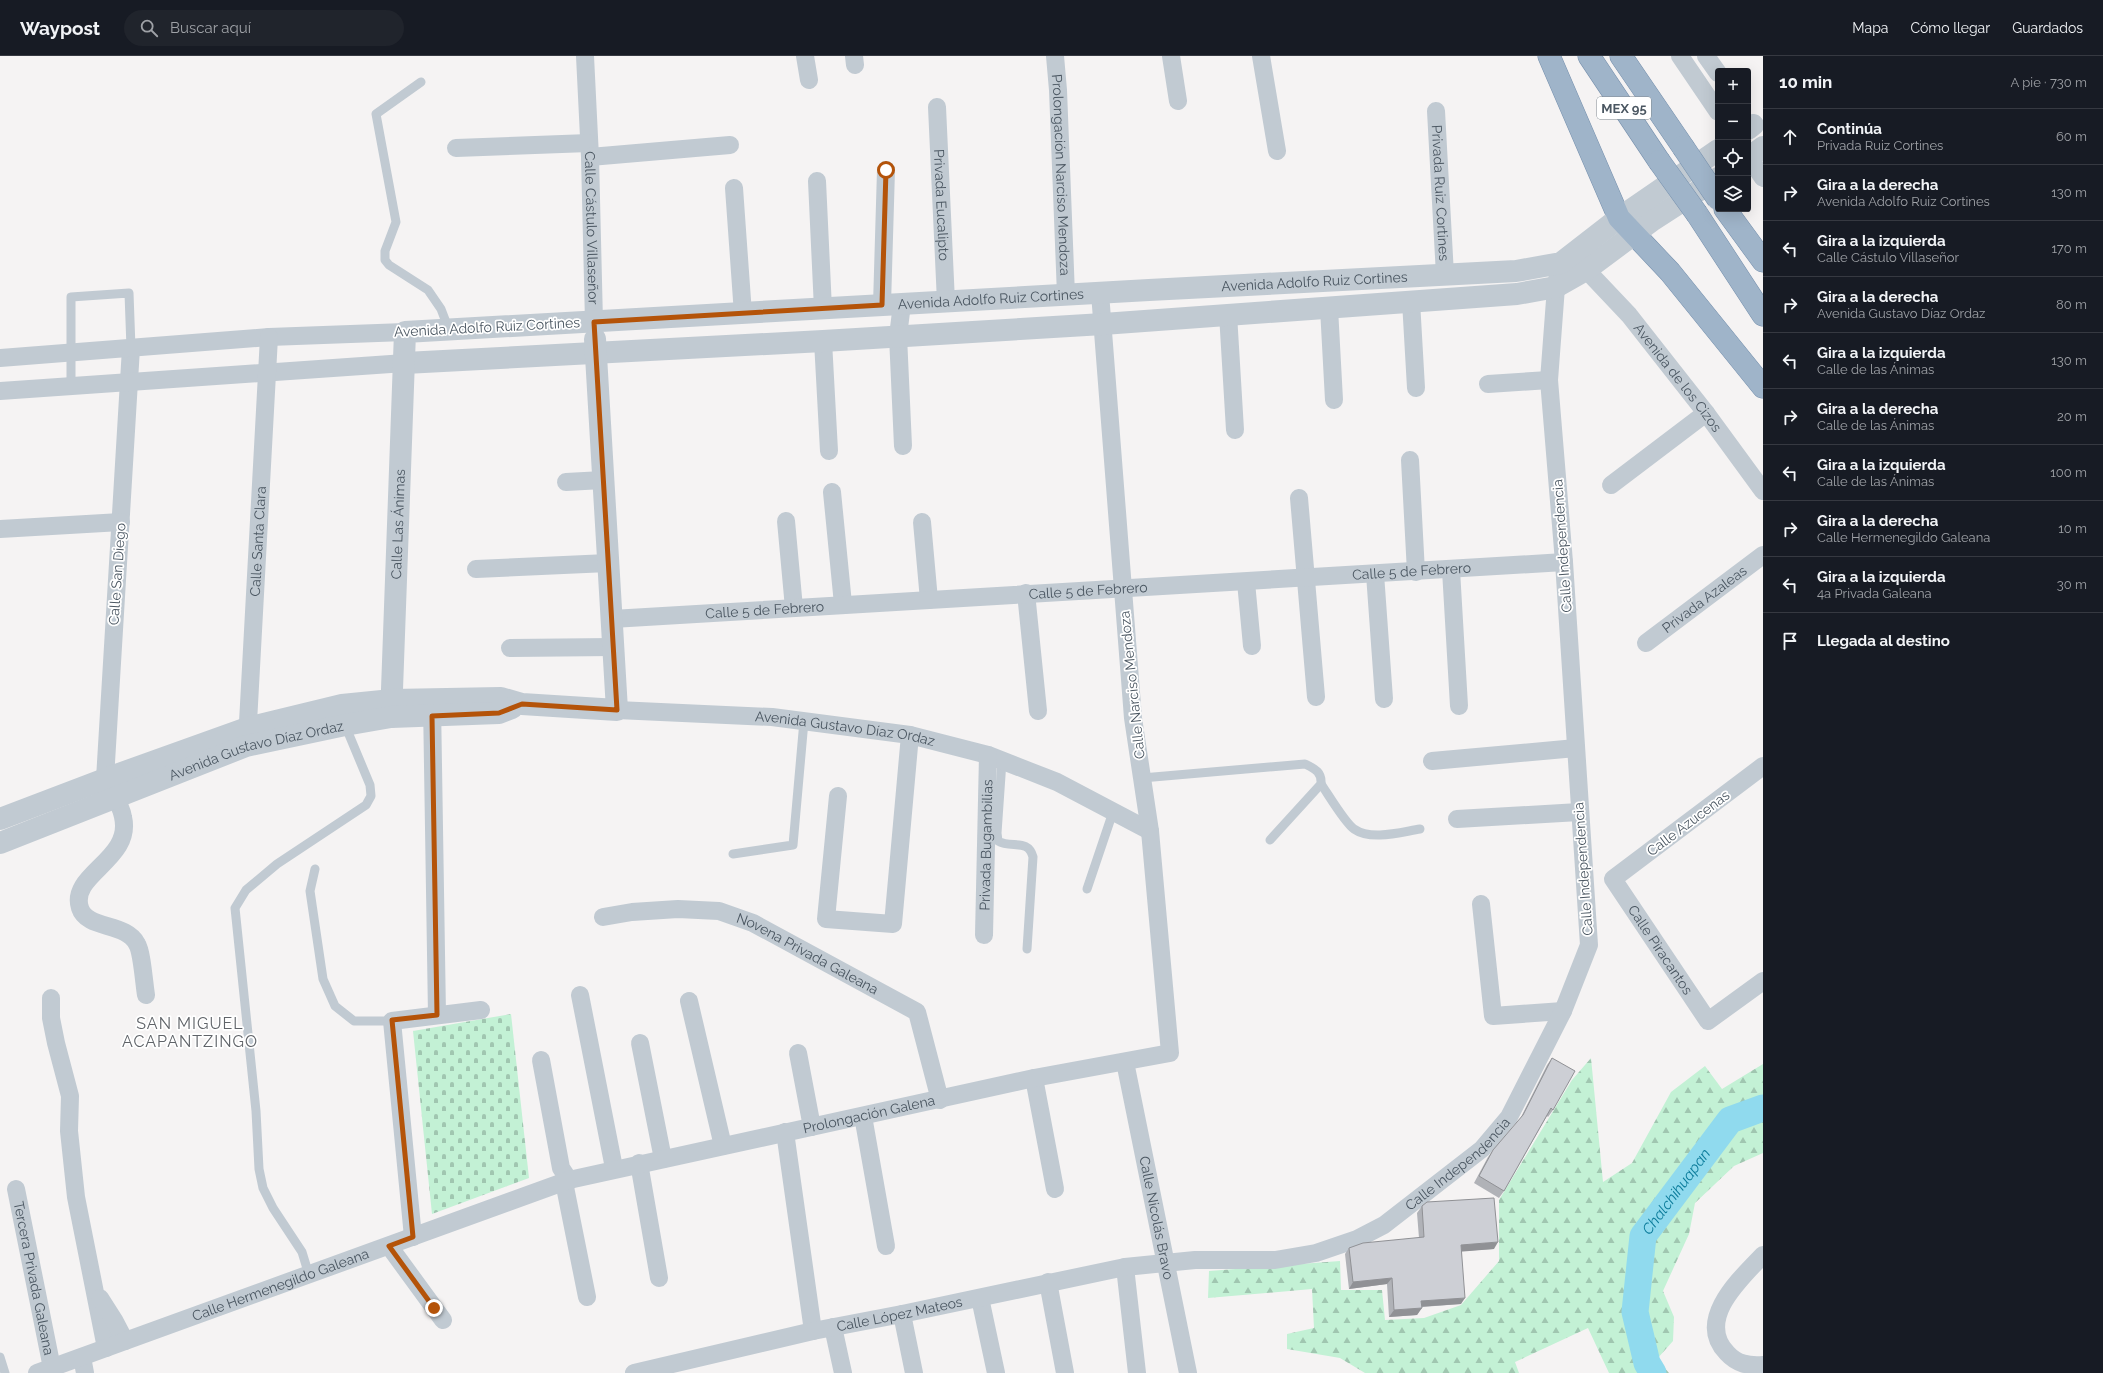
<!DOCTYPE html>
<html lang="es">
<head>
<meta charset="utf-8">
<style>
  body { margin:0; font-family:Raleway,sans-serif; background:#20242c; color:#f1f3f6 }
  .controls { position:absolute; right:12px; top:12px; display:grid; overflow:hidden; border-radius:4px; box-shadow:0 4px 16px #0002 }
  .controls button { width:36px; height:36px; display:grid; place-items:center; padding:0; border:0; border-bottom:1px solid #363941; background:#171b24; color:#f1f3f6; font:20px sans-serif }
  .stop { position:absolute; width:12px; height:12px; margin:-9px; border:3px solid #b45309; border-radius:50%; background:#fff }
  .stop.end { background:#b45309; border-color:#fff; box-shadow:0 1px 4px #0008 }
  .list { margin:0; padding:0; list-style:none }
  h2 { display:flex; justify-content:space-between; align-items:center; height:52px; margin:0; padding:0 16px; font-size:17px }
  h2 small { font-size:13px; font-weight:400; color:#9ea1a6 }
  .list li { display:grid; grid-template-columns:26px 1fr auto; gap:12px; align-items:center; box-sizing:border-box; height:56px; padding:0 16px; border-top:1px solid #363941 }
  .list b { display:block; font-size:15px; white-space:nowrap }
  .list p { margin:0; font-size:13px; white-space:nowrap; color:#9ea1a6 }
  .list em { font-size:13px; font-style:normal; color:#9ea1a6 }
  .icon { flex:none; width:22px; height:22px; fill:none; stroke:currentColor; stroke-width:2; stroke-linecap:round; stroke-linejoin:round }
  .map { position:relative; flex:none; width:1763px; height:1317px; overflow:hidden }
  header { display:flex; align-items:center; gap:24px; box-sizing:border-box; height:56px; padding:0 20px; background:#171b24; border-bottom:1px solid #363941 }
  header strong { font-size:19px }
  nav { display:flex; gap:22px; margin-inline-start:auto; font-size:14px }
  .search { width:280px; height:36px; background:#20242c; display:flex; align-items:center; gap:10px; box-sizing:border-box; padding:0 14px; border-radius:22px; color:#9ea1a6; font-size:15px }
  main { display:flex }
  aside { flex:1; background:#171b24 }
  .map>svg:first-child { display:block }
</style>
</head>
<body>
<header>
<strong>Waypost</strong>
<div class="search"><svg class="icon" aria-label="search" viewBox="0 0 24 24"><circle cx="10" cy="10" r="6"/><path d="M15 15l6 6"/></svg>Buscar aquí</div>
<nav><a>Mapa</a><a>Cómo llegar</a><a>Guardados</a></nav>
</header>
<main>
<div class="map">
<svg width="1763" height="1317" viewBox="0 0 1763 1317">
  <defs>
    <pattern id="forest-firs" width="22" height="20" patternUnits="userSpaceOnUse"><rect width="22" height="20" fill="#c3f1d5"/><path d="M5 1l3.5 6h-7zM16 11l3.5 6h-7z" fill="#a0c6b0"/></pattern>
    <pattern id="cemetery-stones" width="16" height="16" patternUnits="userSpaceOnUse"><rect width="16" height="16" fill="#c3f1d5"/><path d="M2 7V4a2 2 0 0 1 4 0v3zM10 15v-3a2 2 0 0 1 4 0v3z" fill="#a0c6b0"/></pattern>
  </defs>
  <rect width="100%" height="100%" fill="#f5f3f3"/>
  <path fill="url(#forest-firs)" d="M1591 1002 1603 1126 1632 1107 1671 1036 1705 1010 1722 1033 1763 1008V1097L1734 1110 1695 1147 1689 1178 1663 1235 1674 1261 1673 1285 1657 1303 1669 1317H1609L1588 1272 1515 1306 1519 1317H1365L1340 1302 1287 1293V1278L1314 1272 1312 1233 1208 1242 1209 1215 1340 1205 1341 1234H1382L1385 1264 1424 1262 1461 1249 1499 1205V1144L1572 1024Z"/>
  <path fill="url(#cemetery-stones)" d="M511 958 529 1122 432 1158 413 975Z"/>
  <g fill="none" stroke-linecap="round" stroke-linejoin="round">
    <path stroke="#90daee" stroke-width="27" id="s1" d="M1653 1317 1647 1307 1635 1256 1643 1180 1730 1064 1763 1052"/>
    <g stroke="#7690ad" stroke-width="23">
      <g id="trunk">
        <path d="M1549 0 1619 162 1670 216 1763 331"/>
        <path d="M1589 0 1659 105"/>
        <path d="M1621 0 1683 91"/>
        <path d="M1725 153 1763 205"/>
        <path d="M1697 158 1763 259"/>
      </g>
    </g>
    <g stroke="#c1cad2" stroke-width="9">
      <path d="M421 26 376 58 396 166 385 195V204L389 209 428 234 441 253 449 274"/>
      <path d="M71 330V241L129 237 131 292"/>
      <path d="M1002 705 997 777 998 785C1011 793 1028 782 1033 801L1027 893"/>
      <path d="M1142 722 1305 708C1315 713 1322 716 1321 728L1270 784"/>
      <path d="M1321 728C1328 738 1345 767 1354 773 1371 785 1401 776 1420 773"/>
      <path d="M733 798 793 789 804 665"/>
      <path d="M315 813 310 835 323 923 335 950 354 965H392"/>
      <path d="M1087 833 1113 756"/>
      <path d="M309 1219 302 1196 273 1152 263 1132 259 1113 256 1055 235 852 246 834 277 808 366 749 371 740 370 729 345 669"/>
      <path d="M0 1301 5 1317"/>
    </g>
    <g stroke="#c1cad2" stroke-width="18">
      <path id="s2" d="M585 0 590 101 594 266"/>
      <path d="M805 0 809 24"/>
      <path d="M854 0 855 9"/>
      <path id="s3" d="M1055 0 1058 34 1066 239"/>
      <path d="M1171 0 1178 45"/>
      <path d="M1261 0 1277 95"/>
      <path d="M1680 0 1718 56"/>
      <path d="M1706 0 1718 17"/>
      <path id="s4" d="M937 51 946 246"/>
      <path id="s5" d="M1436 55 1445 219"/>
      <path d="M456 92 589 87"/>
      <path d="M1748 100 1763 122"/>
      <path d="M590 101 730 89"/>
      <path d="M817 125 823 253"/>
      <path d="M734 132 743 258"/>
      <path id="s6" d="M1577 204 1629 259 1706 357 1763 435"/>
      <path d="M1411 245 1416 332"/>
      <path d="M902 248 898 280 903 390"/>
      <path d="M882 249 886 114"/>
      <path d="M1329 252 1334 344"/>
      <path d="M1228 258 1235 374"/>
      <path d="M823 285 829 395"/>
      <path d="M131 292 105 723C111 735 121 748 123 761 133 804 69 818 80 852 87 874 126 866 137 888 142 896 144 927 146 939"/>
      <path d="M0 302 269 281 405 276"/>
      <path d="M1488 328 1549 324"/>
      <path d="M0 335 405 307"/>
      <path d="M1410 404 1416 516"/>
      <path d="M566 426 603 424"/>
      <path d="M1611 429 1706 357"/>
      <path d="M832 436 843 548"/>
      <path d="M1299 442 1316 641"/>
      <path d="M786 465 794 552"/>
      <path d="M922 466 929 544"/>
      <path d="M0 473 121 466"/>
      <path d="M476 513 608 507"/>
      <path d="M1451 514 1459 650"/>
      <path d="M1375 518 1384 643"/>
      <path d="M1246 526 1252 590"/>
      <path d="M1026 537 1038 655"/>
      <path id="s7" d="M612 563 1564 506"/>
      <path id="s8" d="M1646 587 1763 499"/>
      <path d="M510 592 613 591"/>
      <path d="M432 647 437 959"/>
      <path id="s9" d="M617 654 772 661 910 679 988 699 1057 726 1150 775"/>
      <path id="s10" d="M247 685 269 281"/>
      <path d="M1432 705 1576 692"/>
      <path id="s11" d="M1763 710 1613 823 1708 965 1763 925"/>
      <path d="M838 740 826 863 893 868 910 679"/>
      <path d="M1457 763 1579 756"/>
      <path d="M1481 848 1493 960 1563 955"/>
      <path id="s12" d="M603 861 632 856 678 853 719 855 753 867 917 956 940 1044"/>
      <path id="s13" d="M984 879 988 699"/>
      <path d="M580 939 614 1112"/>
      <path d="M51 942V962L56 987 70 1040 69 1075 76 1141 106 1292"/>
      <path d="M689 945 723 1090"/>
      <path d="M640 987 663 1103"/>
      <path d="M798 997 812 1071"/>
      <path d="M541 1004 561 1112 569 1124"/>
      <path id="s14" d="M1125 1006 1188 1317"/>
      <path d="M1034 1022 1055 1133"/>
      <path d="M863 1060 886 1190"/>
      <path d="M785 1076 813 1275"/>
      <path d="M639 1107 659 1222"/>
      <path d="M569 1124 565 1131 587 1241"/>
      <path id="s15" d="M16 1133 52 1312"/>
      <path d="M413 1181 392 965 481 954"/>
      <path d="M389 1190 443 1264"/>
      <path d="M1763 1199C1740 1223 1695 1264 1727 1297 1737 1308 1748 1310 1763 1309"/>
      <path d="M1125 1211 1137 1317"/>
      <path d="M1048 1226 1065 1317"/>
      <path d="M100 1242 114 1264 125 1285"/>
      <path d="M980 1242 996 1317"/>
      <path d="M902 1258 914 1317"/>
      <path d="M833 1271 843 1317"/>
      <path d="M82 1301 85 1317"/>
      <path id="s16" d="M37 1317 569 1124 1034 1022 1170 997 1150 775 1133 662 1100 237"/>
      <path id="s17" d="M634 1317 813 1275 902 1258 1125 1211 1195 1204H1275L1316 1197 1357 1183 1384 1169 1482 1093 1509 1061 1563 955 1589 889 1564 506 1549 324 1556 231 1558 218"/>
    </g>
    <g stroke="#c1cad2" stroke-width="22">
      <path d="M1748 73 1753 69"/>
      <path d="M1748 102 1763 91"/>
      <path d="M405 307 823 285 1103 268 1517 238 1556 231 1586 214 1653 164 1718 122"/>
      <path id="s18" d="M391 661 405 276 1149 234 1516 215 1561 207 1619 162 1718 94"/>
      <path d="M0 763 105 723 247 672 342 649 392 644 501 642 522 648 617 654 595 283"/>
      <path id="s19" d="M0 787 246 690 345 669 391 661 499 657 512 652"/>
    </g>
    <use href="#trunk" stroke="#9fb4c9" stroke-width="22"/>
    <g stroke="#7690ad" stroke-width="23" stroke-linecap="butt">
      <g id="trunk-bridge">
        <path d="M1683 91 1718 143"/>
        <path d="M1659 105 1697 158"/>
      </g>
    </g>
    <use href="#trunk-bridge" stroke="#9fb4c9" stroke-width="22"/>
  </g>
  <g fill="#b0b2b7">
    <path d="M1552 1002 1553 1054 1548 1061 1547 1060 1504 1135 1499 1142 1474 1127 1488 1101 1493 1094 1520 1063 1547 1009Z"/>
    <path d="M1422 1150 1494 1193 1462 1195 1461 1248 1422 1251 1417 1259 1389 1261 1387 1228 1349 1233 1345 1198 1349 1192 1419 1182 1417 1157Z"/>
  </g>
  <g fill="#909195">
    <path d="M1498 1186 1494 1193 1457 1196 1461 1189Z"/>
    <path d="M1392 1222 1387 1228 1349 1233 1353 1226Z"/>
    <path d="M1465 1242 1461 1248 1417 1251 1421 1245Z"/>
    <path d="M1422 1252 1417 1259 1389 1261 1394 1254Z"/>
  </g>
  <g fill="#cdcfd5" stroke="#909195">
    <path d="M1552 1002 1575 1015 1553 1054 1551 1052 1504 1135 1479 1120 1493 1094 1523 1059Z"/>
    <path d="M1494 1142 1498 1186 1461 1189 1465 1242 1421 1245 1422 1252 1394 1254 1392 1222 1353 1226 1349 1192 1363 1187 1424 1181 1422 1150 1427 1146Z"/>
  </g>
  <g fill="none" stroke-linecap="round" stroke-linejoin="round">
    <path stroke="#b45309" stroke-width="5" d="M434 1252 389 1190 413 1181 392 964 437 959 432 660 499 657 522 648 617 654 594 266 882 249 886 114"/>
  </g>
  <g text-anchor="middle" stroke-width="3.5" stroke-linejoin="round" paint-order="stroke">
    <rect fill="#fff" stroke="#808990" stroke-width="1" x="1597" y="41" width="54" height="22" rx="3"/>
    <g font-size="13" font-weight="bold" fill="#4a5661">
      <text x="1624" y="57">MEX 95</text>
    </g>
    <g font-size="14" fill="#4a5661" stroke="#fff">
      <text dy="5" stroke="none"><textPath href="#s3" startOffset="119">Prolongación Narciso Mendoza</textPath></text>
      <text dy="5" stroke="none"><textPath href="#s5" startOffset="82">Privada Ruiz Cortines</textPath></text>
      <text dy="5" stroke="none"><textPath href="#s4" startOffset="98">Privada Eucalipto</textPath></text>
      <text dy="5" stroke="none"><textPath href="#s2" startOffset="172">Calle Cástulo Villaseñor</textPath></text>
      <text dy="5" stroke="none"><textPath href="#s18" startOffset="1296">Avenida Adolfo Ruiz Cortines</textPath></text>
      <text dy="5" stroke="none"><textPath href="#s18" startOffset="972">Avenida Adolfo Ruiz Cortines</textPath></text>
      <text transform="translate(487 271) rotate(-3)" y="5">Avenida Adolfo Ruiz Cortines</text>
      <text dy="5" stroke="none"><textPath href="#s6" startOffset="155">Avenida de los Cizos</textPath></text>
      <text dy="5" stroke="none"><textPath href="#s18" startOffset="193">Calle Las Ánimas</textPath></text>
      <text dy="5" stroke="none"><textPath href="#s10" startOffset="200">Calle Santa Clara</textPath></text>
      <text transform="translate(1562 490) rotate(-94)" y="5">Calle Independencia</text>
      <text dy="5" stroke="none"><textPath href="#s7" startOffset="801">Calle 5 de Febrero</textPath></text>
      <text transform="translate(117 518) rotate(-86)" y="5">Calle San Diego</text>
      <text dy="5" stroke="none"><textPath href="#s7" startOffset="477">Calle 5 de Febrero</textPath></text>
      <text dy="5" stroke="none"><textPath href="#s8" startOffset="73">Privada Azaleas</textPath></text>
      <text dy="5" stroke="none"><textPath href="#s7" startOffset="153">Calle 5 de Febrero</textPath></text>
      <text transform="translate(1132 629) rotate(-96)" y="5">Calle Narciso Mendoza</text>
      <text dy="5" stroke="none"><textPath href="#s9" startOffset="229">Avenida Gustavo Díaz Ordaz</textPath></text>
      <text dy="5" stroke="none"><textPath href="#s19" startOffset="273">Avenida Gustavo Díaz Ordaz</textPath></text>
      <text transform="translate(1688 767) rotate(-37)" y="5">Calle Azucenas</text>
      <text dy="5" stroke="none"><textPath href="#s13" startOffset="90">Privada Bugambilias</textPath></text>
      <text transform="translate(1583 813) rotate(-94)" y="5">Calle Independencia</text>
      <text dy="5" stroke="none"><textPath href="#s11" startOffset="273">Calle Piracantos</textPath></text>
      <text dy="5" stroke="none"><textPath href="#s12" startOffset="215">Novena Privada Galeana</textPath></text>
      <text dy="5" stroke="none"><textPath href="#s16" startOffset="873">Prolongación Galena</textPath></text>
      <text dy="5" stroke="none"><textPath href="#s17" startOffset="864">Calle Independencia</textPath></text>
      <text dy="5" stroke="none"><textPath href="#s14" startOffset="159">Calle Nicolás Bravo</textPath></text>
      <text dy="5" stroke="none"><textPath href="#s15" startOffset="91">Tercera Privada Galeana</textPath></text>
      <text dy="5" stroke="none"><textPath href="#s16" startOffset="259">Calle Hermenegildo Galeana</textPath></text>
      <text dy="5" stroke="none"><textPath href="#s17" startOffset="272">Calle López Mateos</textPath></text>
    </g>
    <g font-size="15" font-style="italic" fill="#0c7c9b" stroke="#fff">
      <text dy="5" stroke="none"><textPath href="#s1" startOffset="196">Chalchihuapan</textPath></text>
    </g>
    <g font-size="16" letter-spacing="1" fill="#5f6368" stroke="#fff">
      <text x="190" y="973">SAN MIGUEL<tspan x="190" dy="18">ACAPANTZINGO</tspan></text>
    </g>
  </g>
</svg>
<div class="controls">
<button>+</button>
<button>−</button>
<button><svg class="icon" aria-label="locate" viewBox="0 0 24 24"><circle cx="12" cy="12" r="6"/><path d="M12 2v4M12 18v4M2 12h4M18 12h4"/></svg></button>
<button><svg class="icon" aria-label="layers" viewBox="0 0 24 24"><path d="M12 4l9 5-9 5-9-5zM3 14l9 5 9-5"/></svg></button>
</div>
<div class="stop" style="left:886px;top:114px"></div>
<div class="stop end" style="left:434px;top:1252px"></div>
</div>
<aside>
<h2>10 min<small>A pie · 730 m</small></h2>
<ul class="list">
<li><svg class="icon" aria-label="ahead" viewBox="0 0 24 24"><path d="M12 20V5M6 11l6-6 6 6"/></svg><div><b>Continúa</b><p>Privada Ruiz Cortines</p></div><em>60 m</em></li>
<li><svg class="icon" aria-label="right" viewBox="0 0 24 24"><path d="M7 20v-9h11M14 6l5 5-5 5"/></svg><div><b>Gira a la derecha</b><p>Avenida Adolfo Ruiz Cortines</p></div><em>130 m</em></li>
<li><svg class="icon" aria-label="left" viewBox="0 0 24 24"><path d="M17 20v-9H6M10 6l-5 5 5 5"/></svg><div><b>Gira a la izquierda</b><p>Calle Cástulo Villaseñor</p></div><em>170 m</em></li>
<li><svg class="icon" aria-label="right" viewBox="0 0 24 24"><path d="M7 20v-9h11M14 6l5 5-5 5"/></svg><div><b>Gira a la derecha</b><p>Avenida Gustavo Díaz Ordaz</p></div><em>80 m</em></li>
<li><svg class="icon" aria-label="left" viewBox="0 0 24 24"><path d="M17 20v-9H6M10 6l-5 5 5 5"/></svg><div><b>Gira a la izquierda</b><p>Calle de las Ánimas</p></div><em>130 m</em></li>
<li><svg class="icon" aria-label="right" viewBox="0 0 24 24"><path d="M7 20v-9h11M14 6l5 5-5 5"/></svg><div><b>Gira a la derecha</b><p>Calle de las Ánimas</p></div><em>20 m</em></li>
<li><svg class="icon" aria-label="left" viewBox="0 0 24 24"><path d="M17 20v-9H6M10 6l-5 5 5 5"/></svg><div><b>Gira a la izquierda</b><p>Calle de las Ánimas</p></div><em>100 m</em></li>
<li><svg class="icon" aria-label="right" viewBox="0 0 24 24"><path d="M7 20v-9h11M14 6l5 5-5 5"/></svg><div><b>Gira a la derecha</b><p>Calle Hermenegildo Galeana</p></div><em>10 m</em></li>
<li><svg class="icon" aria-label="left" viewBox="0 0 24 24"><path d="M17 20v-9H6M10 6l-5 5 5 5"/></svg><div><b>Gira a la izquierda</b><p>4a Privada Galeana</p></div><em>30 m</em></li>
<li><svg class="icon" aria-label="arrive" viewBox="0 0 24 24"><path d="M6 21V4h12l-3 4 3 4H6"/></svg><div><b>Llegada al destino</b></div></li>
</ul>
</aside>
</main>
</body>
</html>
